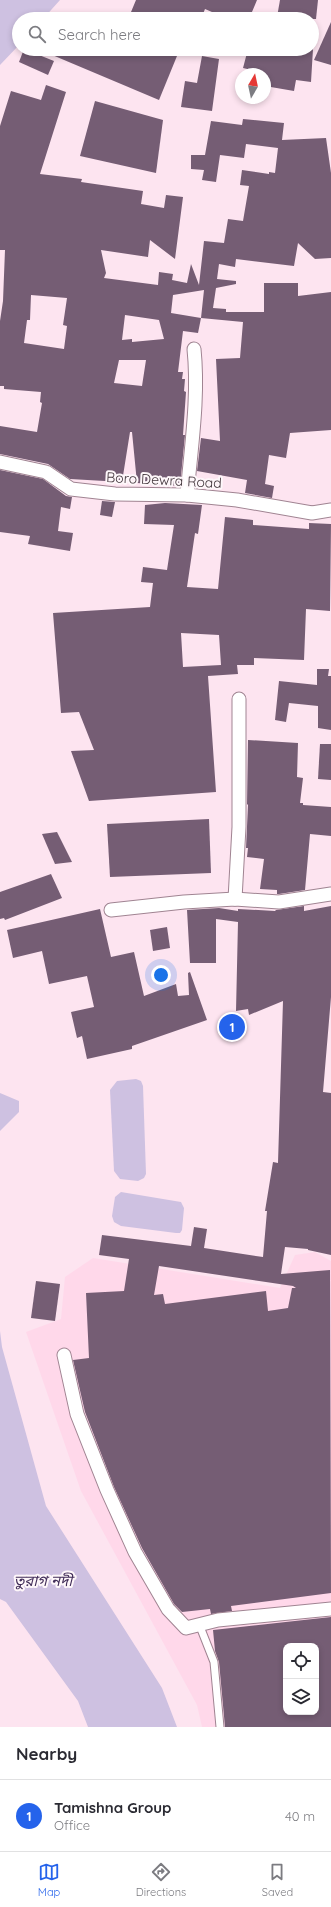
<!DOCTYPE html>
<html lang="en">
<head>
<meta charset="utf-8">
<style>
  body { margin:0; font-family:Quicksand,"Noto Sans Bengali",sans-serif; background:#f7f7f7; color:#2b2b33 }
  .controls { position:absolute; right:12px; bottom:12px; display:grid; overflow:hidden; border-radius:8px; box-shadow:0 2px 6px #0003 }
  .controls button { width:36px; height:36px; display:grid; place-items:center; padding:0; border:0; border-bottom:1px solid #e1e1e2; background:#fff; color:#2b2b33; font:20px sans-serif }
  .compass { position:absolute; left:235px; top:68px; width:36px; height:36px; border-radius:50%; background:#fff; box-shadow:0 2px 6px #0003; rotate:9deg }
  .you { position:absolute; left:161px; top:975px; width:14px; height:14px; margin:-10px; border:3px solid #fff; border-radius:50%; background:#1a73e8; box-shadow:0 0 0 6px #1a73e833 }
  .badge { display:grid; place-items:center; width:26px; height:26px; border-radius:50%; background:#2563eb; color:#fff; font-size:13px; font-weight:700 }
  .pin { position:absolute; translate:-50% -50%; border:2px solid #fff; box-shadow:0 1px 4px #0006 }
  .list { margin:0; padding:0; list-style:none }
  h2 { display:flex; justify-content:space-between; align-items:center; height:52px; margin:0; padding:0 16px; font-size:17px }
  h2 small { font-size:13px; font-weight:400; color:#7c7c81 }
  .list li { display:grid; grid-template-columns:26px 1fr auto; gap:12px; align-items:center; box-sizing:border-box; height:72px; padding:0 16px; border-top:1px solid #e1e1e2 }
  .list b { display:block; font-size:15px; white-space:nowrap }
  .list p { margin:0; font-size:13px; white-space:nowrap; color:#7c7c81 }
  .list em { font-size:13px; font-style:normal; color:#7c7c81 }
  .icon { flex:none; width:22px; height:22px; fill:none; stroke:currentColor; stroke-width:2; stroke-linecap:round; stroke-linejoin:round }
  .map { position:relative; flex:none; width:331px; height:1727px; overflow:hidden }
  .search { position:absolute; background:#fff; box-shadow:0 2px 6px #0003; left:12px; right:12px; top:12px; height:44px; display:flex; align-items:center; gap:10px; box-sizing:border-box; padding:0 14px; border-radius:22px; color:#7c7c81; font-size:15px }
  .sheet { height:124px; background:#fff }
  nav { display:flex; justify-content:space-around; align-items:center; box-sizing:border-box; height:56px; border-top:1px solid #e1e1e2; background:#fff; font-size:11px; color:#7c7c81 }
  nav a { display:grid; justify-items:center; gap:2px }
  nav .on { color:#2563eb }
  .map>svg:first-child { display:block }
</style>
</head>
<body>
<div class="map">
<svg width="331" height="1727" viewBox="0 0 331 1727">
  <rect width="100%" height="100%" fill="#fde4f0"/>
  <path fill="#ffd8ea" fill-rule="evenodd" d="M315 1252 331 1261V1727H202L197 1705 81 1491 26 1332 61 1319 65 1277 93 1258 280 1288 295 1255ZM286 1646H316V1712H286Z"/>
  <g fill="#cec1e1">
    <path d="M0 0H60L43 19H19V45L0 65Z"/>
    <path d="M136 1079 141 1081 143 1086 146 1174 144 1178 138 1181 120 1179 114 1171 110 1090 117 1081Z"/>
    <path d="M0 1093 19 1101V1112L0 1131Z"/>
    <path d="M121 1192 181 1202 184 1208 182 1230 180 1233H176L121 1226 114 1222 112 1216 115 1197Z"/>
    <path d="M0 1331 2 1347 46 1506 162 1688 177 1727H88L78 1701 6 1602 0 1599Z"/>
  </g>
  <g fill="#755d74" fill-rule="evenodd">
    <path d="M136 0H257L249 19H228L205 9 201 19H146L131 12Z"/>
    <path d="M280 0H318L316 19H286L277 17Z"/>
    <path d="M331 22V65L314 60Z"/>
    <path d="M24 49 54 61 48 75 19 62Z"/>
    <path d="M38 49H160L177 56 159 100Z"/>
    <path d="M248 49H313L311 82 296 80 294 91 265 86V73L243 68Z"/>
    <path d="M202 56 219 59 212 111 181 107 185 81 197 83Z"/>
    <path d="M46 85 66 92 40 174 82 179 81 182 143 191 141 204 164 208 166 195 183 197 175 259 150 240 148 257 101 250 106 273 104 278 158 285 159 272 173 274 172 280 187 283 191 264 199 285 204 241 224 243 228 219 243 221 249 186 240 185 242 170 269 174V172L275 173 278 148 246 144 244 158 220 155 216 182 202 180 204 170 191 169V155H205L211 121 242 125 243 119 284 123 282 140 326 138 331 173V258L315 259 298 243 294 266 236 259 235 267 219 264 217 279 236 281V284L216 288 213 308 226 309V312H264V283H298V296L331 292V430L290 433 286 458 269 455 265 484 274 486 272 498 245 493 247 480 197 471 201 438 220 441 216 359 240 358 243 322 201 318 204 290 173 295 171 313 201 318 198 333 183 331 178 372H183L182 379H185L184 391 186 392 183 435H185L180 486 137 483 132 432H130L122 482 70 479 48 464 0 454V426L37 432 42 403 40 402 41 392 4 389V386H0V321L3 301 5 250H0V126L11 91 41 100ZM31 295 67 298 63 325 67 326 64 349 24 343 27 320H30ZM125 315 159 320 164 339 132 342V339L122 340ZM119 360H146L142 386 114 383Z"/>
    <path d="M95 101 163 120 156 173 80 156Z"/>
    <path d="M0 470 43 479 66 496 72 497 70 509 61 507 58 531 73 533 70 551 28 544 30 536 0 532Z"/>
    <path d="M102 501 115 502 112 517 100 515Z"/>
    <path d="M165 503 202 505 198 534 195 533 187 587 218 589 225 517 253 520V525L309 529V523L331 524 330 611 306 609 304 660 254 658V665H237L238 674 208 676 216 792 89 801 71 751 94 750 79 712 61 713 53 613 150 607 153 583 141 582 143 567 167 570 174 525 144 524 145 505ZM181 633 219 635 221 665 183 667Z"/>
    <path d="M317 669H329L328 676H331V730L318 728V706L289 703 286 722 275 720 279 681 317 685Z"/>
    <path d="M248 740 298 743 297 777 303 778 300 803H303V805L331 807V836L310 834 305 890 279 894H277V890L260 889 264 859 247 857 248 848H246L248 805 247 804Z"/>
    <path d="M320 744H331V780L318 779Z"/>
    <path d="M209 819 211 873 110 877 107 824Z"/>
    <path d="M57 832 72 862 55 864 42 834Z"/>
    <path d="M51 874 62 898 5 920 4 918 0 919V892Z"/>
    <path d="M304 906V911L331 906V997L323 1092 331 1093V1255L308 1250V1249L285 1247 281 1274 330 1270 331 1593 231 1606 232 1611 211 1614 210 1609 182 1612 174 1604 142 1548 114 1487 85 1412 73 1360 89 1358 86 1293 124 1291 129 1259 99 1255 102 1235 191 1246 194 1227 207 1229 204 1248 263 1257 267 1211H265L273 1162 278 1163 283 1001 249 1015 248 1009 236 1011 238 922 216 919V963H190L187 910 219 908 238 911V909L275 911 276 910ZM159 1266 293 1286 296 1288H292L288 1308 268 1311 266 1291 165 1304 163 1294 154 1295Z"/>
    <path d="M100 909 111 957 134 952 144 996 176 984 178 996 189 995 188 973 190 972 207 1020 132 1046V1049L87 1059 82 1036 77 1038 71 1012 94 1007 87 976 49 984 42 951 13 958 7 930Z"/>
    <path d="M167 927 170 948 153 951 150 930Z"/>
    <path d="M36 1281 60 1284 55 1321 31 1318Z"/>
    <path d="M331 1617V1727H225L219 1662 215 1651 213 1630ZM286 1646H316V1712H286Z"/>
  </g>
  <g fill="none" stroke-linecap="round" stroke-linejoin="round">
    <g stroke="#a08492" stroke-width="9">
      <path id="lane" d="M199 1624 214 1662 220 1727"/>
    </g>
    <g stroke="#a08492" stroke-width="15">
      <g id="street">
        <path d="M0 462 46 472 71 489 115 494 187 495 237 500 312 513 331 510"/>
        <path d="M187 495C191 447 199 397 194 349"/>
        <path d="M235 899 239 827V699"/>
        <path d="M111 910 184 902 235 899 279 902 331 894"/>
        <path d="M64 1355 77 1414 107 1490 135 1552 168 1609 186 1628 218 1620 331 1609"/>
      </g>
    </g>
    <use href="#lane" stroke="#fff" stroke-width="7"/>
    <use href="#street" stroke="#fff" stroke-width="13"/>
  </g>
  <g text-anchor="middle" stroke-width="4" stroke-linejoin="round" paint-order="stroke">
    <g font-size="14" fill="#43373d" stroke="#fef7fa">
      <text transform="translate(164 480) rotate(3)" y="5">Boro Dewra Road</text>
    </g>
    <g font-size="15" font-style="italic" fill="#422e59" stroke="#fef7fa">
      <text x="43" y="1586">তুরাগ নদী</text>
    </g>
  </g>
</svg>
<div class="controls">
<button><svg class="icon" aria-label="locate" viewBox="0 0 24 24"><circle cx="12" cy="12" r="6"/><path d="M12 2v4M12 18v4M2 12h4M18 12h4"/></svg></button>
<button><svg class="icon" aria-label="layers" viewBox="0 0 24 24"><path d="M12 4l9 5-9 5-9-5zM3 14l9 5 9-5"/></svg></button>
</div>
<svg class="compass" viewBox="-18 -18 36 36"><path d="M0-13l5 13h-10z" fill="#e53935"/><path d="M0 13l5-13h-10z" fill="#7c7c81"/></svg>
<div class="you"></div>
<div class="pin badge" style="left:232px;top:1027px">1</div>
<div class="search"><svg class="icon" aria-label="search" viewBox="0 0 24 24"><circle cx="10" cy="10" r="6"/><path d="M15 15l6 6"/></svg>Search here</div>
</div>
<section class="sheet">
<h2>Nearby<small></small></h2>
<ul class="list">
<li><span class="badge">1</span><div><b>Tamishna Group</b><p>Office</p></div><em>40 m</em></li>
</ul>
</section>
<nav>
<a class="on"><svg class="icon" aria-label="map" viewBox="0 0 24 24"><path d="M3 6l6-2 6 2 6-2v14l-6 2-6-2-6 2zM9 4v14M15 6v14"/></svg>Map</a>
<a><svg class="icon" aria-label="directions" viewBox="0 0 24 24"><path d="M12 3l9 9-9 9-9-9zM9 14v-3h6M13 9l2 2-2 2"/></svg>Directions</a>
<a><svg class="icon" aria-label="saved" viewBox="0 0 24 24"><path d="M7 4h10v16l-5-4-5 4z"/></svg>Saved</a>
</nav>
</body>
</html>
